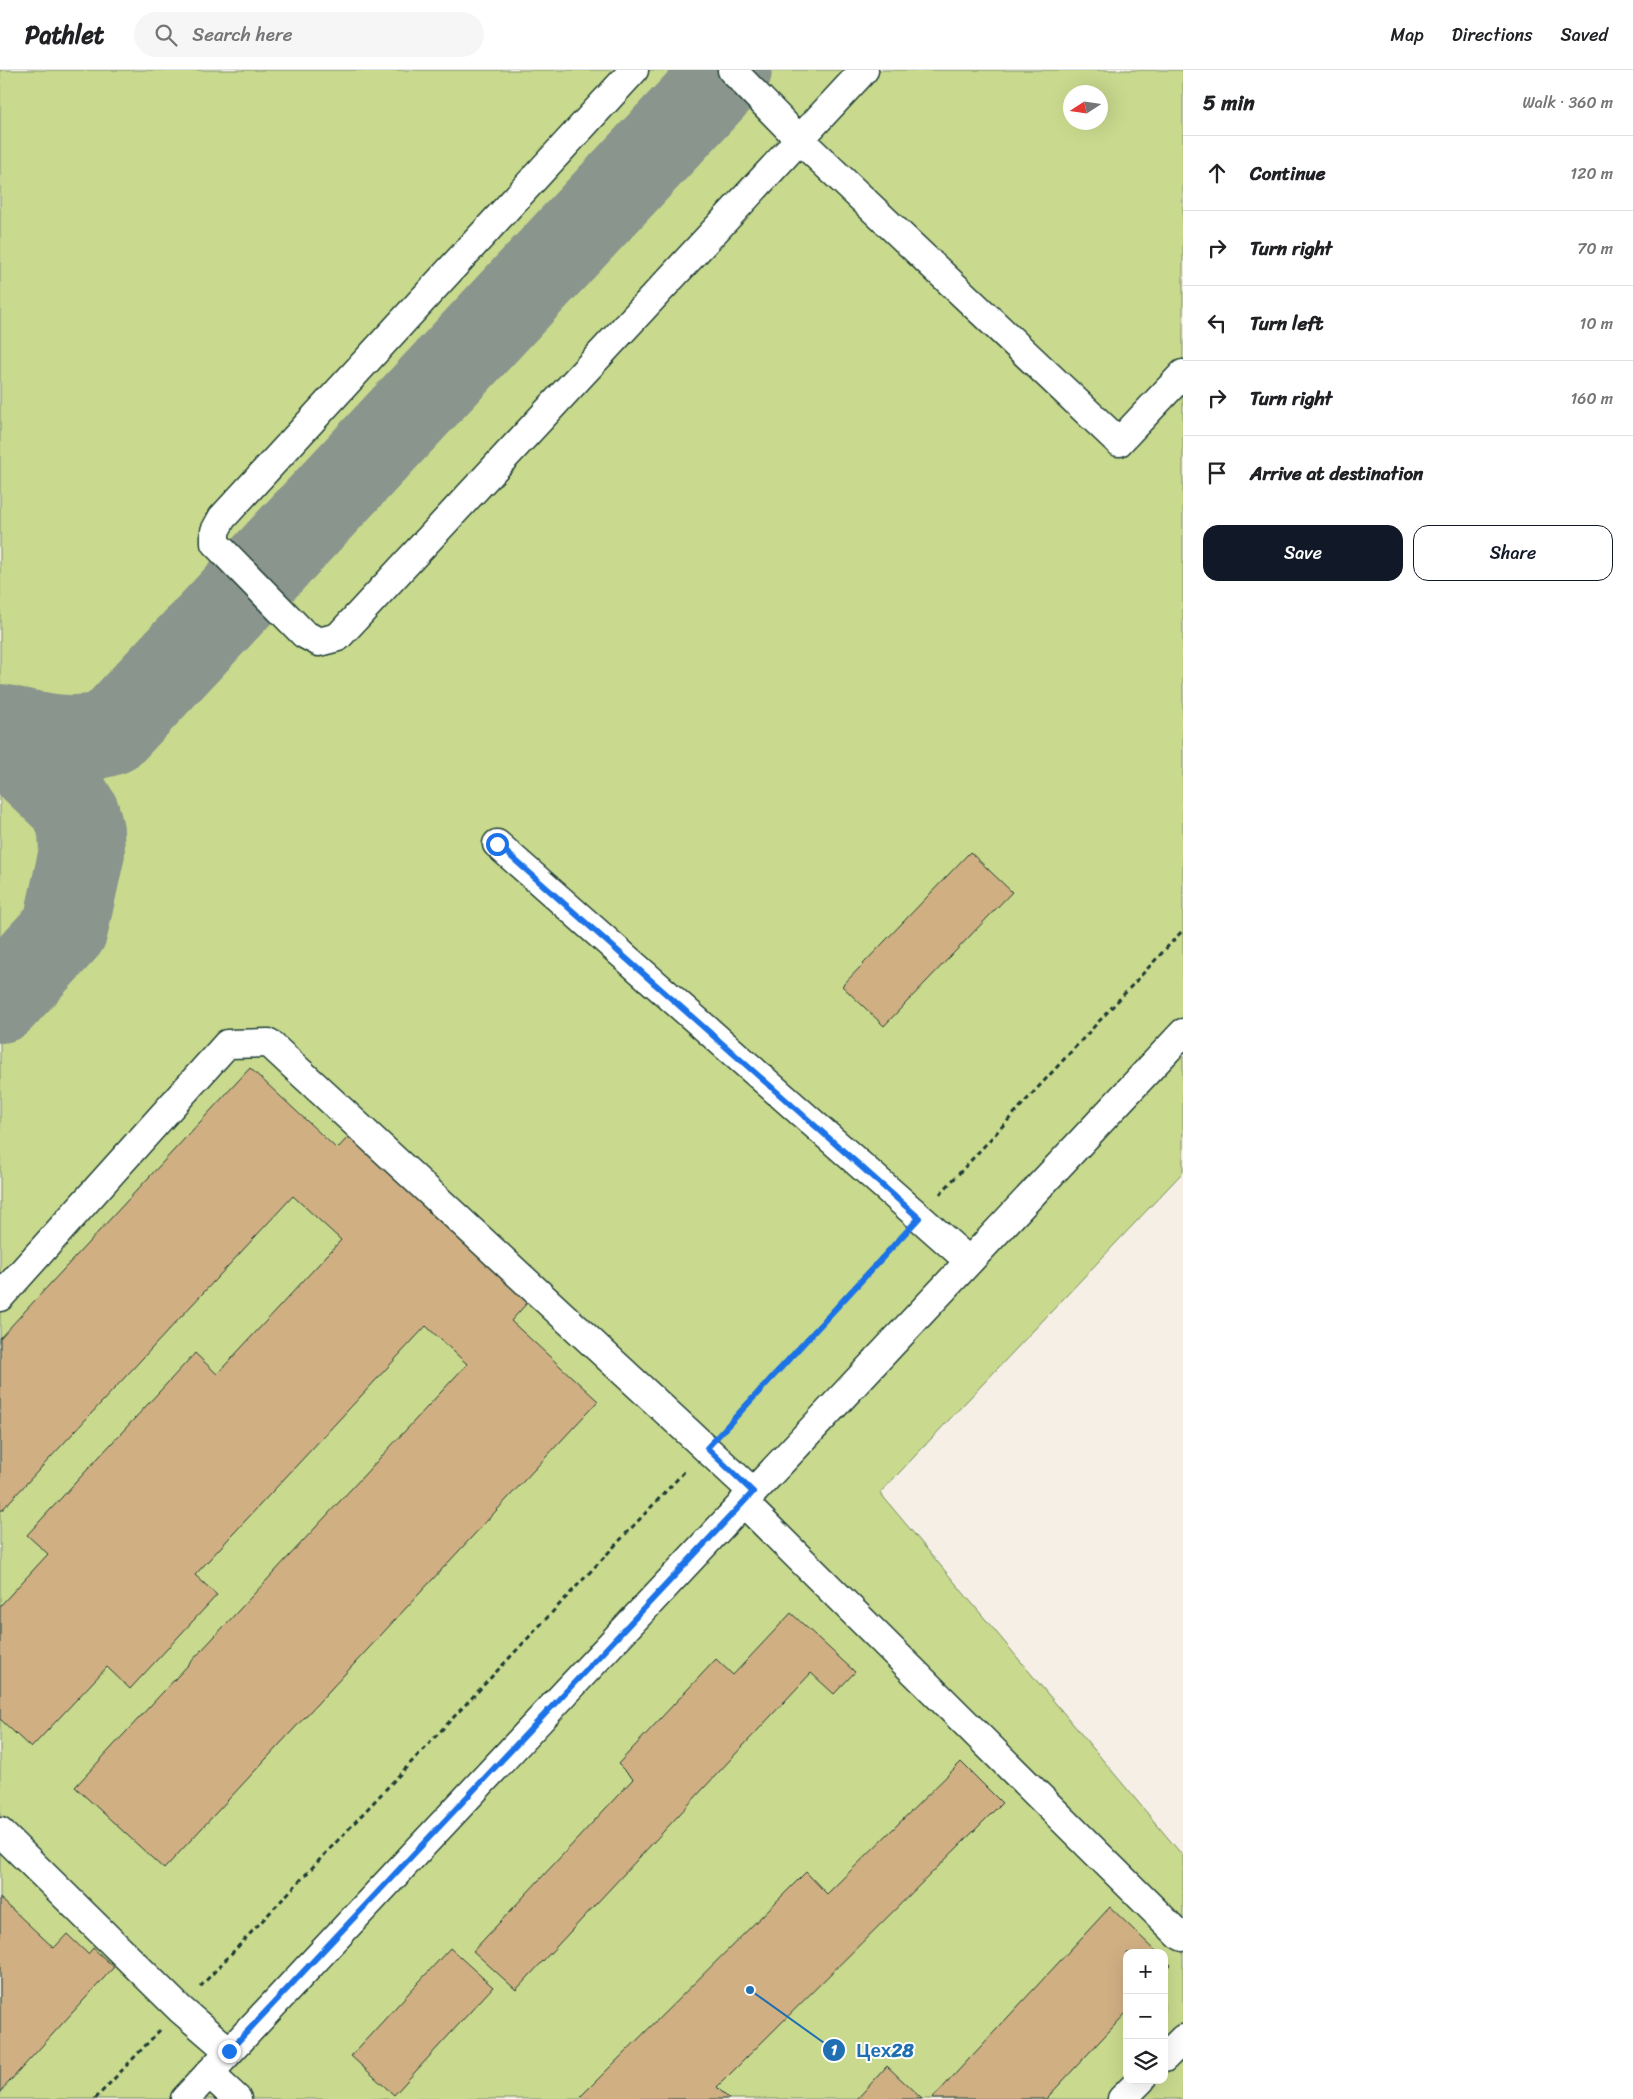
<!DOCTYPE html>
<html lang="en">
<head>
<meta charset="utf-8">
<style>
  body { margin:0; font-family:Sriracha,sans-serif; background:#f6f6f6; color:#202124 }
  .controls { position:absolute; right:15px; bottom:15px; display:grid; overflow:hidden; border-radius:10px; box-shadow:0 5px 20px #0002 }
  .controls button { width:45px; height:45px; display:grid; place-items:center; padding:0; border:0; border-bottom:1px solid #e0e0e0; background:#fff; color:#202124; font:25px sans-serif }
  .compass { position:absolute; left:1063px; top:15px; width:45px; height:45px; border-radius:50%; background:#fff; box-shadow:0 5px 20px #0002; rotate:258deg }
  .stop { position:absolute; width:15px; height:15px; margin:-11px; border:4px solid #1a73e8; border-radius:50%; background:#fff }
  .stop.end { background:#1a73e8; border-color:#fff; box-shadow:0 1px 5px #0008 }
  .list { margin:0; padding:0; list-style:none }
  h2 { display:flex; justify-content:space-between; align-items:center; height:65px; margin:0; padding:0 20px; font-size:21px }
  h2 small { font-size:16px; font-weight:400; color:#757577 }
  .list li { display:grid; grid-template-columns:32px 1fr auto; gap:15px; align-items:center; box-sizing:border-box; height:75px; padding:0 20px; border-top:1px solid #e0e0e0 }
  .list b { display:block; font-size:19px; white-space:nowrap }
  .list em { font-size:16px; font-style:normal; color:#757577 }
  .actions { display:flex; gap:10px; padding:15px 20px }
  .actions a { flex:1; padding:11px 0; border:1px solid #111827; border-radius:15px; text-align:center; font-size:18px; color:#111827 }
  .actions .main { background:#111827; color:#fff }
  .icon { flex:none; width:28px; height:28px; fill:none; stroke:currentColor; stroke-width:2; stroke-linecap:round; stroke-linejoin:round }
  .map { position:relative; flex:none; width:1183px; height:2029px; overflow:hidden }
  header { display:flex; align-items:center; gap:30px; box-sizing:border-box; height:70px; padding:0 25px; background:#fff; border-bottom:1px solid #e0e0e0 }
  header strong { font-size:24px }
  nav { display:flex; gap:28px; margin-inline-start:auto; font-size:18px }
  .search { width:350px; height:45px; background:#f6f6f6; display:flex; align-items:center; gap:12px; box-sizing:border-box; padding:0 18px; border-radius:28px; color:#757577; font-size:19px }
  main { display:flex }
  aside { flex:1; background:#fff }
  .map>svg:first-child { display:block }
</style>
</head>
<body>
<header>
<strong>Pathlet</strong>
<div class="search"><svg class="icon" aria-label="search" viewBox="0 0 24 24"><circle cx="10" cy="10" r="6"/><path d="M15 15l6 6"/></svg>Search here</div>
<nav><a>Map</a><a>Directions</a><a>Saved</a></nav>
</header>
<main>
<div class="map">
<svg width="1183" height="2029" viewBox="0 0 1183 2029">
  <rect width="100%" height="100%" fill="#f6efe6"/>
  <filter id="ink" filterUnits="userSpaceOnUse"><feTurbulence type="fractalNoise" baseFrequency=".02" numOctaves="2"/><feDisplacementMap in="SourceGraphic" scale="10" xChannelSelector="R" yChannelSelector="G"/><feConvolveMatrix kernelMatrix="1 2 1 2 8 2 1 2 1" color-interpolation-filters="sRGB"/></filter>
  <g filter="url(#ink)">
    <path fill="#c9da8e" stroke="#748c61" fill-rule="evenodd" d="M0 0H1183V1102L880 1423 1183 1786V2029H0ZM1070 22H1100V52H1070ZM1127 1883H1164V2010H1127Z"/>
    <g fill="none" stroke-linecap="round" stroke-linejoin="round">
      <g stroke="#8a968d" stroke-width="86">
        <path d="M0 657C35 664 77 675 111 662L729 0"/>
        <path d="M0 666 69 732 77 745 81 761 82 782 65 859 0 930"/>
      </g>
    </g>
    <g fill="#d0af83" stroke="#1f3d34">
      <path d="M970 782 1012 822 884 956 842 916Z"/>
      <path d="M250 998 337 1079 349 1066 528 1232 511 1251 598 1331 164 1799 75 1717 467 1294 426 1256 195 1505 217 1525 130 1619 107 1597 31 1678 0 1649V1536L48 1484 27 1465 195 1283 217 1304 341 1170 293 1126 0 1442V1268Z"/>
      <path d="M791 1543 855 1602 834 1624 811 1603 516 1920 473 1881 633 1709 618 1694 716 1589 733 1605Z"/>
      <path d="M961 1692 1002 1733 717 2017 729 2029H584L581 2026 806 1802 827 1824Z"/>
      <path d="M0 1828 54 1878 67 1864 88 1884 93 1878 114 1897 0 2022Z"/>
      <path d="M1110 1837 1158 1883H1127V1942L1046 2029H932Z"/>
      <path d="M450 1878 493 1917 394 2025 351 1986Z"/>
      <path d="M1164 1888 1171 1895 1164 1902Z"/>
      <path d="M887 1996 922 2029H857Z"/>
    </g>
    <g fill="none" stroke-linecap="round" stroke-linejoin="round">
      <g stroke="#1f3d34" stroke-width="31">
        <g id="minor">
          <path d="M634 0 222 448 215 461V473L304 564 319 572 338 567 864 0"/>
          <path d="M732 0 799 69 1119 372 1183 304"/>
          <path d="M497 774 969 1191"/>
          <path d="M0 1227 227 974 269 973 753 1422"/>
          <path d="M743 1432 1179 1865 1183 1867"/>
          <path d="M0 1762 180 1939 229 1981"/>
          <path d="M1164 1988 1183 1969"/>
          <path d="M209 2003 237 2029"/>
          <path d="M185 2029 1183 963"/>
          <path d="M1122 2029 1141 2010"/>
        </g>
      </g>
      <g stroke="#1f3d34" stroke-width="3" stroke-dasharray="5 4" stroke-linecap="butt">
        <path d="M940 1124 1183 860"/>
        <path d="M727 1356 899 1169"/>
        <path d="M200 1917 685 1401"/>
        <path d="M95 2029 160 1960"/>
      </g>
      <use href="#minor" stroke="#fff" stroke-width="28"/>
    </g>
  </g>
  <g fill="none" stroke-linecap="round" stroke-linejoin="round" filter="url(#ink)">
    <path stroke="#1a73e8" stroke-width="6" d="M229 1981 753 1422 707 1378 919 1148 497 774"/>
  </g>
  <path fill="none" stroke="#1f6fb2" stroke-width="2" d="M750 1920L834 1980"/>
  <g fill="#1f6fb2" stroke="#fff" stroke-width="2">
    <circle cx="750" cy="1920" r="5"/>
    <circle cx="834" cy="1980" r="12"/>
  </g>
  <g font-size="15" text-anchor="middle" font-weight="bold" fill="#fff">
    <text x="834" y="1985">1</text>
  </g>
  <g font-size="19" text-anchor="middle" font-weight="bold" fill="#1f6fb2" stroke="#fff" stroke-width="4" stroke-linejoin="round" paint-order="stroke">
    <text x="885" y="1987">Цех28</text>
  </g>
</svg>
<div class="controls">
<button>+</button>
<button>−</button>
<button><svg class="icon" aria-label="layers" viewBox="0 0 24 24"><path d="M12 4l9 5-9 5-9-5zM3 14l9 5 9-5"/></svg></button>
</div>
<svg class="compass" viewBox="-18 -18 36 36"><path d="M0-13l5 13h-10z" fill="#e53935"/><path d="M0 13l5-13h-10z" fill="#757577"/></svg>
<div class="stop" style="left:497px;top:774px"></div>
<div class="stop end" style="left:229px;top:1981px"></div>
</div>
<aside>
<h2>5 min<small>Walk · 360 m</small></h2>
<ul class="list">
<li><svg class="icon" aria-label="ahead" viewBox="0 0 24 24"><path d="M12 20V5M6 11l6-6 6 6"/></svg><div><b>Continue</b></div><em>120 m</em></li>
<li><svg class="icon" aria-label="right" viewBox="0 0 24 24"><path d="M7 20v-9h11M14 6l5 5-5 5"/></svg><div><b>Turn right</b></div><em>70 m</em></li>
<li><svg class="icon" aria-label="left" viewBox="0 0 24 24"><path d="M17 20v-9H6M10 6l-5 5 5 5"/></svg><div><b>Turn left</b></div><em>10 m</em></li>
<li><svg class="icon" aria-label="right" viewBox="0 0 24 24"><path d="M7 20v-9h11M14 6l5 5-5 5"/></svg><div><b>Turn right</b></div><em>160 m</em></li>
<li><svg class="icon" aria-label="arrive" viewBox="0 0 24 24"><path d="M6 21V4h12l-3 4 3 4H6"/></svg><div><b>Arrive at destination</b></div></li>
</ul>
<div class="actions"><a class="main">Save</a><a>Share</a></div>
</aside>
</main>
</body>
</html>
